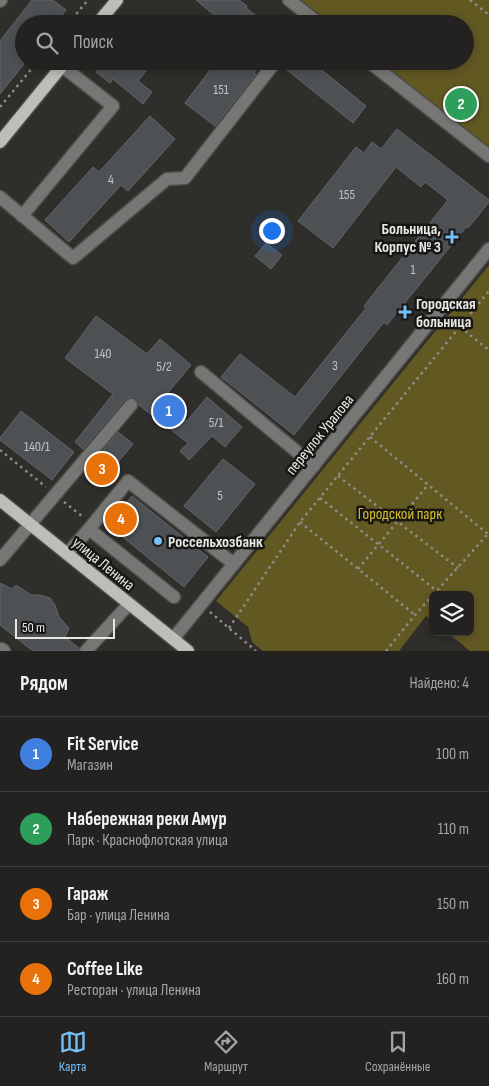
<!DOCTYPE html>
<html lang="ru">
<head>
<meta charset="utf-8">
<style>
  body { margin:0; font-family:"Sofia Sans Condensed",sans-serif; background:#2f2f2d; color:#f1f3f6 }
  .controls { position:absolute; right:15px; bottom:15px; display:grid; overflow:hidden; border-radius:8px; box-shadow:0 2px 8px #0003 }
  .controls button { width:45px; height:45px; display:grid; place-items:center; padding:0; border:0; border-bottom:1px solid #403f3e; background:#232220; color:#f1f3f6; font:25px sans-serif }
  .scale { position:absolute; left:15px; bottom:12px; width:100px; box-sizing:border-box; padding-left:5px; border:2px solid #e8e8e5; border-top:0; font-size:14px; line-height:18px; white-space:nowrap; color:#e8e8e5; -webkit-text-stroke:4px #171614; paint-order:stroke }
  .you { position:absolute; left:271px; top:230px; width:18px; height:18px; margin:-12px; border:4px solid #fff; border-radius:50%; background:#1a73e8; box-shadow:0 0 0 8px #1a73e833 }
  .badge { display:grid; place-items:center; width:32px; height:32px; border-radius:50%; background:#76c0f7; color:#fff; font-size:16px; font-weight:700 }
  .pin { position:absolute; translate:-50% -50%; border:2px solid #fff; box-shadow:0 1px 5px #0006 }
  .list { margin:0; padding:0; list-style:none }
  h2 { display:flex; justify-content:space-between; align-items:center; height:65px; margin:0; padding:0 20px; font-size:21px }
  h2 small { font-size:16px; font-weight:400; color:#a3a4a5 }
  .list li { display:grid; grid-template-columns:32px 1fr auto; gap:15px; align-items:center; box-sizing:border-box; height:75px; padding:0 20px; border-top:1px solid #403f3e }
  .list b { display:block; font-size:19px; white-space:nowrap }
  .list p { margin:0; font-size:16px; white-space:nowrap; color:#a3a4a5 }
  .list em { font-size:16px; font-style:normal; color:#a3a4a5 }
  .icon { flex:none; width:28px; height:28px; fill:none; stroke:currentColor; stroke-width:2; stroke-linecap:round; stroke-linejoin:round }
  .map { position:relative; flex:none; width:489px; height:651px; overflow:hidden }
  .search { position:absolute; background:#232220; box-shadow:0 2px 8px #0003; left:15px; right:15px; top:15px; height:55px; display:flex; align-items:center; gap:12px; box-sizing:border-box; padding:0 18px; border-radius:28px; color:#a3a4a5; font-size:19px }
  .sheet { height:365px; background:#232220 }
  nav { display:flex; justify-content:space-around; align-items:center; box-sizing:border-box; height:70px; border-top:1px solid #403f3e; background:#232220; font-size:14px; color:#a3a4a5 }
  nav a { display:grid; justify-items:center; gap:2px }
  nav .on { color:#76c0f7 }
  .map>svg:first-child { display:block }
</style>
</head>
<body>
<div class="map">
<svg width="489" height="651" viewBox="0 0 489 651">
  <rect width="100%" height="100%" fill="#2f2e2a"/>
  <g fill="#615822">
    <path d="M300 0H489V147L379 61H465V24H330Z"/>
    <path d="M489 265V651H470L447 632H470V595H433V621L426 616 399 651H263L252 642 248 627 216 601Z"/>
  </g>
  <g fill="#4d5154" stroke="#616569">
    <path d="M32 0H53L66 10 55 24H24V64L0 94V41Z"/>
    <path d="M196 0H239L247 6 246 8 267 24H225Z"/>
    <path d="M105 61H154L138 81 152 92 143 104 113 79 110 83 96 72Z"/>
    <path d="M217 61H263L254 73 256 74 215 126 185 103Z"/>
    <path d="M284 61H311L366 106 353 123 282 66Z"/>
    <path d="M150 116 175 139 128 191 121 185 69 242 45 220 93 167 99 172Z"/>
    <path d="M397 129 489 200V202L468 228 466 227 387 325 384 322 294 435 221 377 240 354 295 397 366 308 364 306 448 200 425 182 421 187 396 167 333 248 298 221 356 147 364 153 372 142 381 149Z"/>
    <path d="M266 243 282 255 271 269 255 256Z"/>
    <path d="M96 316 147 354 160 339 191 365 161 401 187 421 207 397 242 427 225 447 212 436 189 460 180 451 188 443 139 405 136 399 129 397 125 400 83 449 75 442 113 394 65 358Z"/>
    <path d="M21 411 74 452 52 480 0 440V438Z"/>
    <path d="M118 432 133 444 104 479 92 469 99 461 96 459Z"/>
    <path d="M223 459 255 484 216 532 184 506Z"/>
    <path d="M132 496 208 557 184 587 108 525Z"/>
    <path d="M0 583 12 589 16 585 31 595H39L50 598 55 605 59 617 69 628 65 637 79 648 78 651H33L0 625Z"/>
  </g>
  <g fill="none" stroke-linecap="round" stroke-linejoin="round">
    <g stroke="#4d4c48" stroke-width="15">
      <g id="minor">
        <path d="M289 0 320 24"/>
        <path d="M0 1 1 0"/>
        <path d="M368 61 489 156"/>
        <path d="M0 197 73 258 167 179 185 178 276 61"/>
        <path d="M22 216 113 106 62 66"/>
        <path d="M201 372 314 466"/>
        <path d="M89 529 174 597"/>
        <path d="M67 554 89 529 128 481 234 564"/>
        <path d="M0 560 131 405"/>
        <path d="M173 639 489 249"/>
        <path d="M0 651 2 649 4 651"/>
        <path d="M86 651 129 604"/>
      </g>
    </g>
    <g stroke="#4d4c48" stroke-width="15">
      <g id="major">
        <path d="M97 24 117 0"/>
        <path d="M0 142 66 61"/>
        <path d="M0 500 188 651"/>
      </g>
    </g>
    <g stroke="#8e8d8a" stroke-width="2.5" stroke-dasharray="2.5 4" stroke-linecap="butt">
      <path d="M470 0 489 15"/>
      <path d="M68 24 88 0"/>
      <path d="M0 107 38 61"/>
      <path d="M460 327 489 350"/>
      <path d="M370 437 488 534"/>
      <path d="M0 450 46 487"/>
      <path d="M338 476 458 568"/>
      <path d="M320 498 437 591"/>
      <path d="M64 502 83 517"/>
      <path d="M300 522 415 615"/>
      <path d="M358 569 428 485"/>
      <path d="M433 595 488 534"/>
      <path d="M210 612 256 651"/>
      <path d="M229 628 300 522 489 291"/>
      <path d="M386 651 415 615 433 595"/>
    </g>
    <use href="#minor" stroke="#767674" stroke-width="12"/>
    <use href="#major" stroke="#bebdb9" stroke-width="12"/>
  </g>
  <g fill="#76c0f7" stroke="#171614" stroke-width="2">
    <path d="M449.5 229.5h5v5h5v5h-5v5h-5v-5h-5v-5h5z"/>
    <path d="M402.5 304.5h5v5h5v5h-5v5h-5v-5h-5v-5h5z"/>
    <circle cx="158" cy="541" r="5"/>
  </g>
  <g text-anchor="middle" stroke-width="5" stroke-linejoin="round" paint-order="stroke">
    <g font-size="14" fill="#c1c2c1">
      <text x="221" y="94">151</text>
      <text x="111" y="184">4</text>
      <text x="347" y="199">155</text>
      <text x="413" y="274">1</text>
      <text x="103" y="358">140</text>
      <text x="335" y="370">3</text>
      <text x="164" y="371">5/2</text>
      <text x="216" y="427">5/1</text>
      <text x="37" y="451">140/1</text>
      <text x="220" y="500">5</text>
    </g>
    <g font-size="16" font-weight="bold" fill="#e8e8e5" stroke="#171614" text-anchor="start">
      <text x="441" y="234" text-anchor="end">Больница,<tspan x="441" dy="18">Корпус № 3</tspan></text>
      <text x="416" y="309">Городская<tspan x="416" dy="18">больница</tspan></text>
      <text x="168" y="547">Россельхозбанк</text>
    </g>
    <g font-size="16" fill="#e8e8e5" stroke="#171614">
      <text transform="translate(319 434) rotate(-51)" y="6">переулок Уралова</text>
      <text transform="translate(104 563) rotate(39)" y="6">улица Ленина</text>
    </g>
    <g font-size="16" fill="#d8c02a" stroke="#171614">
      <text x="400" y="519">Городской парк</text>
    </g>
  </g>
</svg>
<div class="controls">
<button><svg class="icon" aria-label="layers" viewBox="0 0 24 24"><path d="M12 4l9 5-9 5-9-5zM3 14l9 5 9-5"/></svg></button>
</div>
<div class="scale">50 m</div>
<div class="you"></div>
<div class="pin badge" style="left:169px;top:411px;background:#3f7fe0">1</div>
<div class="pin badge" style="left:461px;top:104px;background:#2e9e5b">2</div>
<div class="pin badge" style="left:102px;top:469px;background:#e8710a">3</div>
<div class="pin badge" style="left:121px;top:519px;background:#e8710a">4</div>
<div class="search"><svg class="icon" aria-label="search" viewBox="0 0 24 24"><circle cx="10" cy="10" r="6"/><path d="M15 15l6 6"/></svg>Поиск</div>
</div>
<section class="sheet">
<h2>Рядом<small>Найдено: 4</small></h2>
<ul class="list">
<li><span class="badge" style="background:#3f7fe0">1</span><div><b>Fit Service</b><p>Магазин</p></div><em>100 m</em></li>
<li><span class="badge" style="background:#2e9e5b">2</span><div><b>Набережная реки Амур</b><p>Парк · Краснофлотская улица</p></div><em>110 m</em></li>
<li><span class="badge" style="background:#e8710a">3</span><div><b>Гараж</b><p>Бар · улица Ленина</p></div><em>150 m</em></li>
<li><span class="badge" style="background:#e8710a">4</span><div><b>Coffee Like</b><p>Ресторан · улица Ленина</p></div><em>160 m</em></li>
</ul>
</section>
<nav>
<a class="on"><svg class="icon" aria-label="map" viewBox="0 0 24 24"><path d="M3 6l6-2 6 2 6-2v14l-6 2-6-2-6 2zM9 4v14M15 6v14"/></svg>Карта</a>
<a><svg class="icon" aria-label="directions" viewBox="0 0 24 24"><path d="M12 3l9 9-9 9-9-9zM9 14v-3h6M13 9l2 2-2 2"/></svg>Маршрут</a>
<a><svg class="icon" aria-label="saved" viewBox="0 0 24 24"><path d="M7 4h10v16l-5-4-5 4z"/></svg>Сохранённые</a>
</nav>
</body>
</html>
